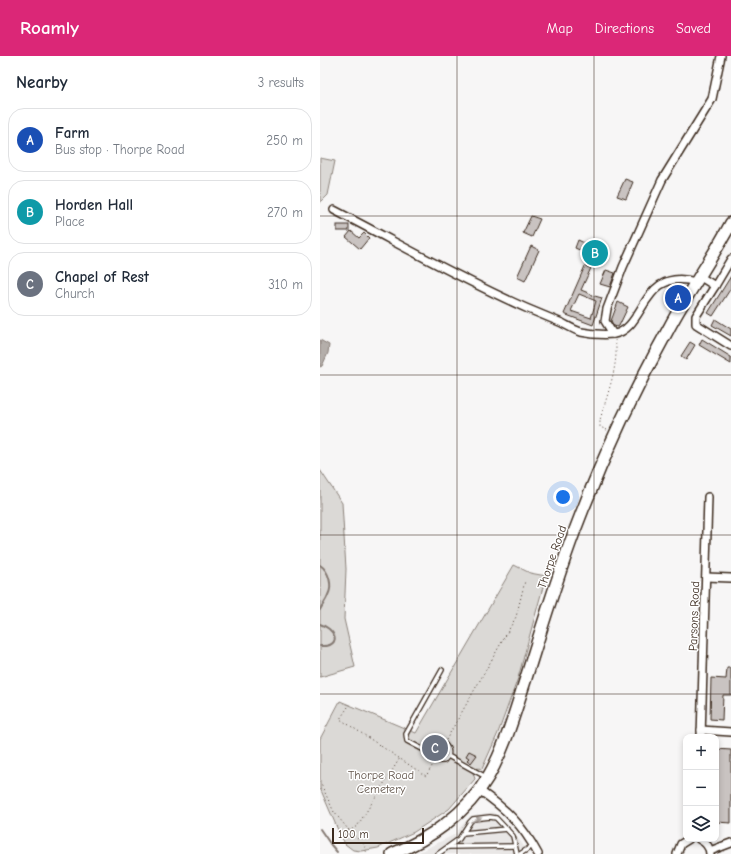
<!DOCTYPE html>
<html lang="en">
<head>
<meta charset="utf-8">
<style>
  body { margin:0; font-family:"Comic Neue",sans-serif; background:#f6f6f7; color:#1f2937 }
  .controls { position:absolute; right:12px; bottom:12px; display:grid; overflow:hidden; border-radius:8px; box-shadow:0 2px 6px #0003 }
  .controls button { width:36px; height:36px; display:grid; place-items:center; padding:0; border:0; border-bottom:1px solid #e0e1e3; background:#fff; color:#1f2937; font:20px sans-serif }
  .scale { position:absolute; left:12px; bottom:10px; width:92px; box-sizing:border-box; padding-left:4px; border:2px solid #3b2a1e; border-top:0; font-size:11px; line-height:14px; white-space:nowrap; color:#3b2a1e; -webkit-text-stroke:3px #fff; paint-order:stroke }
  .you { position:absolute; left:243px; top:441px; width:14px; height:14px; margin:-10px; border:3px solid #fff; border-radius:50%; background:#1a73e8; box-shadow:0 0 0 6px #1a73e833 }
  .badge { display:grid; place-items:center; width:26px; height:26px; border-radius:50%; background:#db2777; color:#fff; font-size:13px; font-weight:700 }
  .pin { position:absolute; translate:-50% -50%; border:2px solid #fff; box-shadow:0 1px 4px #0006 }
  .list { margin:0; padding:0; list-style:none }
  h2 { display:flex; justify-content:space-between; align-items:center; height:52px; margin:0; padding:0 16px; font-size:17px }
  h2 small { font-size:13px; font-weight:400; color:#747a83 }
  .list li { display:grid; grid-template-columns:26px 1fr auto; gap:12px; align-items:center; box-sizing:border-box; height:64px; margin:0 8px 8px; padding:0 8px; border:1px solid #e0e1e3; border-radius:16px }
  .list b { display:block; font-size:15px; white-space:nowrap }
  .list p { margin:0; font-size:13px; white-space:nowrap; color:#747a83 }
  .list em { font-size:13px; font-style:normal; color:#747a83 }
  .icon { flex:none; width:22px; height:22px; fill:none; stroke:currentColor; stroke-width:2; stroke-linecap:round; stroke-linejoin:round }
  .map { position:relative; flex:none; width:411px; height:798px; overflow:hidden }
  header { display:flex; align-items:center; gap:24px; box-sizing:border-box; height:56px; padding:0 20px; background:#db2777; color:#fff }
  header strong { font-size:19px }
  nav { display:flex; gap:22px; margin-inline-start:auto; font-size:14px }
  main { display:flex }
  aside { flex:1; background:#fff }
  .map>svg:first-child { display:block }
</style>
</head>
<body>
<header>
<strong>Roamly</strong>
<nav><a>Map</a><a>Directions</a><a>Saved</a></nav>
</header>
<main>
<aside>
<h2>Nearby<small>3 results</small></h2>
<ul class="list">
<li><span class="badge" style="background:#1a4fb4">A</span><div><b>Farm</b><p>Bus stop · Thorpe Road</p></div><em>250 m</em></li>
<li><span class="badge" style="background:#0f9aa8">B</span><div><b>Horden Hall</b><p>Place</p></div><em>270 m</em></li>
<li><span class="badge" style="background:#6b7280">C</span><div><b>Chapel of Rest</b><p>Church</p></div><em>310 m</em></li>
</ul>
</aside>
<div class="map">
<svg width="411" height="798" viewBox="0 0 411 798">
  <rect width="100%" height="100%" fill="#f7f6f6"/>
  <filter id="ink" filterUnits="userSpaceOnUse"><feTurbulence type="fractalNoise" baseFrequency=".025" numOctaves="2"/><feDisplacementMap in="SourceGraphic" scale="8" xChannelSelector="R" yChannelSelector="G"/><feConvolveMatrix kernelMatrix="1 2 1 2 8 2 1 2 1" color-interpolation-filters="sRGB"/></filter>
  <g filter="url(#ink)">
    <path fill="#e9e7e6" d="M173 756 198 782 209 798H95L134 779 150 760Z"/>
    <g fill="#dbd9d6" stroke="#8b827a">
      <path d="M0 102 15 105 8 139 0 147Z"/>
      <path d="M0 414 22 447 26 513 24 563 35 611 0 621Z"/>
      <path d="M194 509 210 517 226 520 198 622 178 677 162 713C157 711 155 713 153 717L155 723 129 753 94 776 58 792 41 795 33 794 25 788 18 774 0 732V683L20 645 96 677Z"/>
    </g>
    <path fill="#b4aeaa" stroke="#847972" d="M0 284 9 289 8 297 2 310 0 311Z"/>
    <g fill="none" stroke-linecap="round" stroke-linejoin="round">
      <g stroke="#847972" stroke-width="2">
        <path d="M0 509C9 515 13 530 8 539 6 545 2 549 0 554"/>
        <path d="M0 568C3 569 6 571 9 573 20 583 14 591 0 590"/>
        <path d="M0 773 11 789 17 796"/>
      </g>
    </g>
    <g fill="#c9c3c1" stroke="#3b2a1e" fill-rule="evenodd">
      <path d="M305 123 313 126 306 143 297 140Z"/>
      <path d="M211 160 220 163 212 181 203 177Z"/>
      <rect x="17" y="169" width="12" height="6"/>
      <path d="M31 175 39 182 44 177 49 182 40 193 26 181Z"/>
      <path d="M258 184 275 192 278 185 286 189 280 203 255 192Z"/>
      <path d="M211 190 219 194 205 225 197 221Z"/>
      <path d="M265 210 271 212 261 234 271 238V239L282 242 273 269 244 258ZM259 238 276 245 271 262 251 255Z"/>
      <path d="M286 214 295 217 290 231 280 228Z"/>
      <path d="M411 220V232L393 260 388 257Z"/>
      <path d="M298 246 308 251 299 270 297 271 294 270 291 265Z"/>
      <path d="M395 263 411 273V280L392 269Z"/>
      <path d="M382 283 411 301V308L379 289Z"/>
      <path d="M370 286 375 289 366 304 361 300Z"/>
      <path d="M407 612H411V639H403L402 664 390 663 391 622 406 623Z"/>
      <path d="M114 687 121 690 116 699 110 696Z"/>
      <path d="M396 693 411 694V767L396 766Z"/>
      <path d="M149 695 157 699 151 707 147 704 149 702 146 700Z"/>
    </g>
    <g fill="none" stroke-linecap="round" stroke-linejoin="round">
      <g stroke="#3b2a1e" stroke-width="6">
        <g id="service">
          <path d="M106 695 87 685 86 678 122 614"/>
          <path d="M128 700C131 691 121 683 112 684L107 693V698L119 705H124L128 700 166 721"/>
          <path d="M143 777 187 773"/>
          <path d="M129 791 195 790"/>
          <path d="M118 798 139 783 150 766 153 763 170 761 176 762 193 780 197 798"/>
          <path d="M200 798 214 789"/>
        </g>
      </g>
      <g stroke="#3b2a1e" stroke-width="10">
        <g id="minor">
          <path d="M14 154C78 187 140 223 206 252 218 257 230 262 242 267 248 270 254 274 261 276 271 278 284 279 294 278 326 273 321 210 376 226"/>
          <path d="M379 220 395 230 376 260V268L411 290"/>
          <path d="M395 230 411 203"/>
          <path d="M293 278 285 265 287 253 303 211 342 124 392 43 401 0"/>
          <path d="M386 521 411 522"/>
          <path d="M381 674 411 676"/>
          <path d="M381 681 388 441"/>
          <path d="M159 734C186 753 202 768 218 798"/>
          <path d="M379 783C385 786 390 791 390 798"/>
          <path d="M390 795 411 787"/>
          <path d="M357 798 361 788 369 783"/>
        </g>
      </g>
      <g stroke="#3b2a1e" stroke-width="14">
        <path id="primary" d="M72 798C110 783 147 757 168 721 186 690 195 655 206 622 223 568 239 514 260 461 285 396 315 333 349 272 368 236 392 203 411 167"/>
      </g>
      <g stroke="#3b2a1e" stroke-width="1" stroke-dasharray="1 3" stroke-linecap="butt">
        <path d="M287 374 280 371V364C286 342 300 307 295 284"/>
        <path d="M28 651 20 663 106 720 114 707"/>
        <path d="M126 684 196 561 205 525"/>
        <path d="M0 726 14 756 32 778 44 788 47 798"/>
        <path d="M28 774 33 773 38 769 80 702"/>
      </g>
      <use href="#service" stroke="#fff" stroke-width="3.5"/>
      <use href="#minor" stroke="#fff" stroke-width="7"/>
      <use href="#primary" stroke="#fff" stroke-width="11"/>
    </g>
    <defs><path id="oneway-solid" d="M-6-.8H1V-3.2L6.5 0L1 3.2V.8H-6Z"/></defs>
    <use fill="#a79f9a" href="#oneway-solid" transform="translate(156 764) rotate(-22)"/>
  </g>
  <path fill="none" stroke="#3b2a1e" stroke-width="1" stroke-opacity="0.55" d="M137 0V798M274 0V798M0 160H411M0 319H411M0 479H411M0 638H411"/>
  <g text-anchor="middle" stroke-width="3" stroke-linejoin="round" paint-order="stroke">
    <g font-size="12" fill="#3b2a1e" stroke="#fff">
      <text transform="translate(232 501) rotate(-71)" y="4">Thorpe Road</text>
      <text transform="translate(374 560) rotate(-88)" y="4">Parsons Road</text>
    </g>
    <g font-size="12" fill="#63564c" stroke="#fff">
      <text x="61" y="723">Thorpe Road<tspan x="61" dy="14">Cemetery</tspan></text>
    </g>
  </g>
</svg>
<div class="controls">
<button>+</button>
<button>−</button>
<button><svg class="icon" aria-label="layers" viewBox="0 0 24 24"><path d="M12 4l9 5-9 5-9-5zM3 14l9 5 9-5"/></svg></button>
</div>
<div class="scale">100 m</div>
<div class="you"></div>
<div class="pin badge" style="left:358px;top:242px;background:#1a4fb4">A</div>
<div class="pin badge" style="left:275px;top:197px;background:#0f9aa8">B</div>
<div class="pin badge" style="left:115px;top:692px;background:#6b7280">C</div>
</div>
</main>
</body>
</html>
